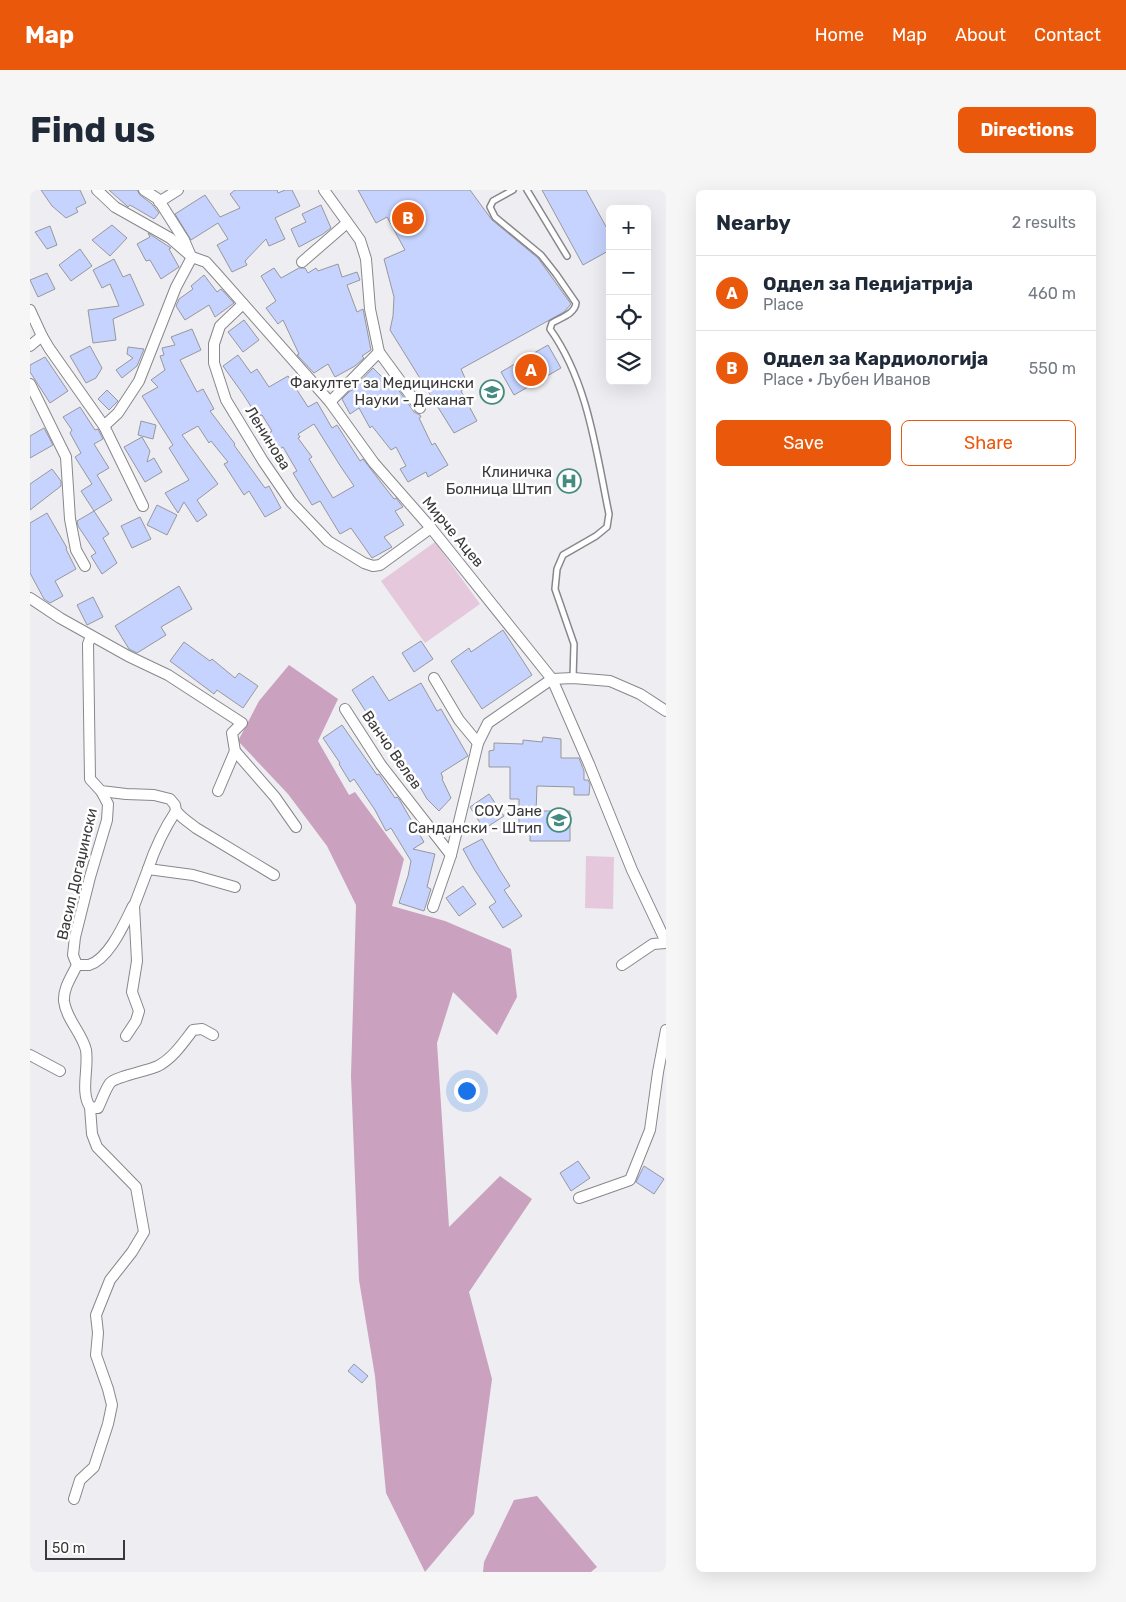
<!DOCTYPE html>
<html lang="en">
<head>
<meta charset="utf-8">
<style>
  body { margin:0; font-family:Rubik,sans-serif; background:#f6f6f7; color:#1f2937 }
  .controls { position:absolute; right:15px; top:15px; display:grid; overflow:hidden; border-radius:8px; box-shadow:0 5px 20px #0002 }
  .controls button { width:45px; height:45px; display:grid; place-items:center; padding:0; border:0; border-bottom:1px solid #e0e1e3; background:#fff; color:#1f2937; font:25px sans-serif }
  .scale { position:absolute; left:15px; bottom:12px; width:80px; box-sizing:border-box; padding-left:5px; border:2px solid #39393b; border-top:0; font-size:14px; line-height:18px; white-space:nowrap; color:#39393b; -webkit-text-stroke:4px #fff; paint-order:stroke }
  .you { position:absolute; left:436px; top:900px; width:18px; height:18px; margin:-12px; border:4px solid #fff; border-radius:50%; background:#1a73e8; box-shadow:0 0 0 8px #1a73e833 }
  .badge { display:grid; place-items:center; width:32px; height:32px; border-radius:50%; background:#ea580c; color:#fff; font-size:16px; font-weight:700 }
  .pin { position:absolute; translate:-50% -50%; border:2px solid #fff; box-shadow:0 1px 5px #0006 }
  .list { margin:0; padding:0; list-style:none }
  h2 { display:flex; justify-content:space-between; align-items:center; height:65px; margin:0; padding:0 20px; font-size:21px }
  h2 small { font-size:16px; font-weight:400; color:#747a83 }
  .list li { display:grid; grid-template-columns:32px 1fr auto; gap:15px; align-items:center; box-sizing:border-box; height:75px; padding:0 20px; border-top:1px solid #e0e1e3 }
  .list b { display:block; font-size:19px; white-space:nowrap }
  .list p { margin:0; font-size:16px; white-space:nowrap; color:#747a83 }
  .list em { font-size:16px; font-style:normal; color:#747a83 }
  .actions { display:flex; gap:10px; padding:15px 20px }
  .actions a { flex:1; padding:11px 0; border:1px solid #ea580c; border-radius:8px; text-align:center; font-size:18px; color:#ea580c }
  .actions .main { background:#ea580c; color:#fff }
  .icon { flex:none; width:28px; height:28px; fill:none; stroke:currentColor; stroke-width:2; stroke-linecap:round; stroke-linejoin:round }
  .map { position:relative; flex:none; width:636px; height:1382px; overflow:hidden; border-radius:8px }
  header { display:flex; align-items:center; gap:30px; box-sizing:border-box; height:70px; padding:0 25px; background:#ea580c; color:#fff }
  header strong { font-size:24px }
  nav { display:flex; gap:28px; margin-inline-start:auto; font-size:18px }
  .intro { display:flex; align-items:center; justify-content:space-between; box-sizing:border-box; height:120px; padding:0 30px }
  h1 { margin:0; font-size:35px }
  .button { padding:12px 22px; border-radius:8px; background:#ea580c; color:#fff; font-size:18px; font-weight:700 }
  main { display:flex; gap:30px; padding:0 30px }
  aside { flex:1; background:#fff; border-radius:8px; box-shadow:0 5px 20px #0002 }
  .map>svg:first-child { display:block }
</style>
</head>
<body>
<header>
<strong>Map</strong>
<nav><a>Home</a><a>Map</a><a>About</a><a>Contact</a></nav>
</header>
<div class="intro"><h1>Find us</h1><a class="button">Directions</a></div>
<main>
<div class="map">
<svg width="636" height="1382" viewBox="0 0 636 1382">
  <rect width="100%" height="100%" fill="#eeedf2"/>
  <g fill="#e5c8dc">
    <path d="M405 352 450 414 395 453 351 391Z"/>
    <path d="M556 666 584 667 583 719 555 718Z"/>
  </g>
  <g fill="#caa1be">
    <path d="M259 475 308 509 288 551 319 605 325 602 374 669 362 716 415 731 481 759 487 807 467 845 423 802 407 853 419 1037 470 986 502 1009 439 1102 462 1189 444 1324 395 1382 356 1303 345 1186 329 1090 321 886 326 715 297 656 258 604 208 551 229 511Z"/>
    <path d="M507 1306 567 1377 561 1382H453L454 1372 484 1310Z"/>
  </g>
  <g fill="#c5d3fe" stroke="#97989c" fill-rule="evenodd">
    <path d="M11 0H50L56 13 46 18 48 22 36 28 22 16Z"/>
    <path d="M79 0H107L110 5 122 14 129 23 124 29 100 15 98 17 96 15Z"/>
    <path d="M205 0H247L248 3 255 0H262L270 16 245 28 255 49 239 56 236 49 215 71 217 75 202 82 187 55 198 49 188 33 161 50 145 24 175 5 190 27 210 18 200 4Z"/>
    <path d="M328 0H440L462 30 508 68 541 114 534 122 431 179 439 197 431 201 447 231 424 243 360 140 363 126 364 107 354 69 375 60 357 27 346 33Z"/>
    <path d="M512 0H556L580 44V60L553 75Z"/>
    <path d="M291 15 301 38 293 44 269 57 261 39 276 32 272 24Z"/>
    <path d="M82 35 97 48 80 66 62 50Z"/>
    <path d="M20 36 27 55 17 59 5 42Z"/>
    <path d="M118 43 141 58 139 59 149 77 131 89 120 70 116 71 107 54 120 47Z"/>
    <path d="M50 59 62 76 41 91 29 75Z"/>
    <path d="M84 69 93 87 100 84 114 115 83 129 86 150 63 153 58 120 89 116 80 94 72 98 63 80Z"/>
    <path d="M308 74 312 87 327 82 330 90 317 95 327 122 333 119 341 160 332 166 334 168 325 176 305 187 298 174 284 183 267 165 269 164 253 130 248 134 236 118 246 111 231 86 244 78 251 88 269 78H275L278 83 286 78 288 81Z"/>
    <path d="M17 83 25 99 8 107 0 90Z"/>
    <path d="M174 85 187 102 191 99 204 113 185 127 179 115 155 130 146 116 149 109 163 99 161 96Z"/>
    <path d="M214 130 229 150 213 162 198 142Z"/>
    <path d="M162 139 171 160 150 170 167 202 173 199 184 219 180 221 205 254 204 255 235 298 239 296 251 318 235 327 219 301 214 305 194 274 198 272 181 251 179 253 168 236 152 245 188 294 167 310 177 325 167 332 154 312 148 323 135 303 159 290 139 258 143 255 112 206 128 197 121 190 135 180 130 166 134 165 132 158 145 155 141 147Z"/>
    <path d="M518 155 531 178 484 205 471 182Z"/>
    <path d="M60 156 72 178 66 188 56 193 40 166Z"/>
    <path d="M98 157 114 159 107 176 92 188 86 180 103 168 97 164Z"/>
    <path d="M208 165 221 183 227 179 239 197 258 186 278 217 287 212 302 238 307 235 330 271 333 269 364 309 366 308 373 317 365 321 374 335 354 347 362 357 342 368 321 338 310 344 290 311 282 315 263 283 267 281 253 257 246 261 236 245 242 241 232 225 227 226 213 204 193 176ZM284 234 311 277 324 296 303 308 279 269 282 267 268 248 270 247 268 244Z"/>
    <path d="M15 167 38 201 20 213 0 182V175Z"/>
    <path d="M343 178 362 197 365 195 384 222 390 225 391 227 389 228 402 255 405 253 418 275 398 287 396 282 378 292 370 279 376 276 366 257 361 260 342 236 340 238 329 218 320 224 312 209 320 201 329 197 327 195Z"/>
    <path d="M77 200 88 211 79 220 68 209Z"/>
    <path d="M50 217 65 240 68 239 73 249 64 254 79 278 67 285 82 310 64 321 51 301 62 294 45 267 51 263 40 243 42 240 33 227Z"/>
    <path d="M111 231 126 235 123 249 108 245Z"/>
    <path d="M14 238 23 255 0 268V246Z"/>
    <path d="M112 247 120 261 117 272 124 268 132 282 115 292 94 257Z"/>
    <path d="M22 279 31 291V296L0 320V294Z"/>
    <path d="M127 315 147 325 137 345 117 335Z"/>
    <path d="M64 321 79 344 73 348 87 373 72 384 61 366 66 363 48 336 47 331Z"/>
    <path d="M17 323 37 358 36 359 46 379 25 391 33 406 20 413 14 409 0 383V333Z"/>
    <path d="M110 327 121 349 102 358 91 336Z"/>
    <path d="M149 396 162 419 131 437 136 445 107 463 99 459 85 436Z"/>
    <path d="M63 407 73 427 57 435 47 415Z"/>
    <path d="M473 440 502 485 452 519 421 471 439 458 441 462Z"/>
    <path d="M391 451 403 469 384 482 372 463Z"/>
    <path d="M154 452 180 471 182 469 205 488 209 483 228 496 213 518 187 500 184 504 140 471Z"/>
    <path d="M343 486 359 511 391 493 407 521 411 519 438 566 411 583 413 588 412 589 421 608 409 621 397 609 377 575 375 576 356 543 354 544 338 520 336 522 322 500Z"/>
    <path d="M312 535 347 585 349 584 365 608 367 607 369 609 394 652 383 659 405 664 397 697 401 699 394 721 369 713 378 686 381 671 361 638 356 641 345 620 324 589 320 592 309 574 310 573 293 548Z"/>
    <path d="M513 547 531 549V568H549L554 581V590H558L560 594 559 605H544V597L507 596 506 621H540V651H500V640H489V609H480V577H459V561L464 560V553L493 554V550L512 552Z"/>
    <path d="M459 604 474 626 454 639 440 617Z"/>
    <path d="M452 649 469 679 480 696 474 700 492 726 473 738 459 717 466 712 444 679 433 659Z"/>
    <path d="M433 696 446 714 429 726 416 708Z"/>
    <path d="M548 971 560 988 541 1001 530 983Z"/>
    <path d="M614 976 634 989 624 1004 606 992Z"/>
    <path d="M324 1174 338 1186 332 1193 318 1181Z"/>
  </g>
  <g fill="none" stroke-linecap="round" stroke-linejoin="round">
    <g stroke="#88888c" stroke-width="8">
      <g id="lane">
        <path d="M483 0 463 11 460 17 465 27 511 65 526 84 546 113C545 124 530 128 522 133L520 139C558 192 566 261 579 324L577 337 566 346 533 365 527 379 525 399 544 454 543 488"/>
        <path d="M497 0 537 66"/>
      </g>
    </g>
    <g stroke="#88888c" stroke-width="12">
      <g id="street">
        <path d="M67 0 85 17 140 48 162 67 176 72 186 83 300 212 344 273 401 338 522 489 559 574 602 680 636 752"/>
        <path d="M114 0 128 9 154 50 160 64"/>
        <path d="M294 0 330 50 336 69 340 119 349 162 390 218"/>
        <path d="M129 12 148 0"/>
        <path d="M272 72 317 33"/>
        <path d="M213 114 190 136 184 154V173L196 210 233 271 261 312 298 351 334 373 343 376 350 375 401 338"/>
        <path d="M0 120 12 146 19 158 74 236 113 316"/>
        <path d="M0 156 12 146"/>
        <path d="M0 194 36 267 40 329 46 360 55 376"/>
        <path d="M300 212 349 162"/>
        <path d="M74 236 88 223 109 191 146 97 162 67"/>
        <path d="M0 408 30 428 98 466 138 485 212 533 202 543 205 561 245 607 266 637"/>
        <path d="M61 446 58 454 60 589 71 601 96 604 124 605 140 609 145 615 146 621 153 628 166 638 244 685"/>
        <path d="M404 488 429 530 448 553"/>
        <path d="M315 519 351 575 421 665"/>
        <path d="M188 601 205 561"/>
        <path d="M146 621C134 639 125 658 118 679L163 685 205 697"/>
        <path d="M403 717 421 665 448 553 458 533 522 489 543 488 580 491 610 504 636 521"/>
        <path d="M47 775C51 775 56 775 59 775 79 769 94 734 103 716"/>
        <path d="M592 775 623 754 636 753"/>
        <path d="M96 846 106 831 109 821 102 802 107 771 104 716 118 679"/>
        <path d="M0 865 30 881"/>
        <path d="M60 917C50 902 59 878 56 860 52 843 36 829 34 811 33 798 42 786 47 775L43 765 45 747 60 687 77 630 78 614 71 601"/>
        <path d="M549 1008 600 990 620 940 628 882 636 840"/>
        <path d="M44 1309 50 1290 64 1277 78 1234 82 1215 78 1199 66 1165 68 1143 66 1125 80 1090 102 1062 114 1042 106 997 67 957 62 944 60 917 68 918C72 910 75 900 80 893 85 887 117 881 128 876 143 868 153 853 163 840L172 839 183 845"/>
      </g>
    </g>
    <use href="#lane" stroke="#fff" stroke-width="5"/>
    <use href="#street" stroke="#fff" stroke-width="10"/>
  </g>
  <defs>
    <g id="university-ring" transform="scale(1.25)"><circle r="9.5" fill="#fff" stroke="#468b81" stroke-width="1.5"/><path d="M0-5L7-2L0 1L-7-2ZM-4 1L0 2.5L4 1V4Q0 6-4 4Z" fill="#468b81"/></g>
    <g id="hospital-ring" transform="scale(1.25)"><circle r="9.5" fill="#fff" stroke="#468b81" stroke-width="1.5"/><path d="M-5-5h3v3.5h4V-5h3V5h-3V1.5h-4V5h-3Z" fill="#468b81"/></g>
    <g id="school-ring" transform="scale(1.25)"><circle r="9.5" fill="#fff" stroke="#468b81" stroke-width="1.5"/><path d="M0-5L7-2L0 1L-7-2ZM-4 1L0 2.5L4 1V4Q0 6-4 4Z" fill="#468b81"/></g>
  </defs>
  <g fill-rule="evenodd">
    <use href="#university-ring" x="462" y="202"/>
    <use href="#hospital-ring" x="539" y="291"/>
    <use href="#school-ring" x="529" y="630"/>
  </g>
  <g text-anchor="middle" stroke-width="5" stroke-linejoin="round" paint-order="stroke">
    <g font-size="15" fill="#39393b" stroke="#fff" text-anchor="end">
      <text x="444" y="198">Факултет за Медицински<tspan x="444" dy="17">Науки - Деканат</tspan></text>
      <text x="522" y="287">Клиничка<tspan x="522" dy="17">Болница Штип</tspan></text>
      <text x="512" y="626">СОУ Јане<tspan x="512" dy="17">Сандански - Штип</tspan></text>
    </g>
    <g font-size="15" fill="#39393b" stroke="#fff">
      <text transform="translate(238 248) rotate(58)" y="5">Ленинова</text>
      <text transform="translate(423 342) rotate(50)" y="5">Мирче Ацев</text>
      <text transform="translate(362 560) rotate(55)" y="5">Ванчо Велев</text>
      <text transform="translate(47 684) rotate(-77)" y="5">Васил Догаџински</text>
    </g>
  </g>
</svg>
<div class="controls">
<button>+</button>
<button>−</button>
<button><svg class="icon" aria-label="locate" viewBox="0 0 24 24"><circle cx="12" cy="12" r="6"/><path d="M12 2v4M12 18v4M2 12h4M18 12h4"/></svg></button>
<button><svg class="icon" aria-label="layers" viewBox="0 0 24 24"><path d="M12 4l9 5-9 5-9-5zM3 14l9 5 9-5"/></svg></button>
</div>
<div class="scale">50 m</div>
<div class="you"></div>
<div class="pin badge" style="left:501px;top:180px">A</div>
<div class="pin badge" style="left:378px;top:28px">B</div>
</div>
<aside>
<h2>Nearby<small>2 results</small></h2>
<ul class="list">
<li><span class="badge">A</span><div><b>Оддел за Педијатрија</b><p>Place</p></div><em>460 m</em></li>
<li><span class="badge">B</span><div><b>Оддел за Кардиологија</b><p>Place · Љубен Иванов</p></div><em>550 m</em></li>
</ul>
<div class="actions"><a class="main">Save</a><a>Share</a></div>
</aside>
</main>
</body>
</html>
